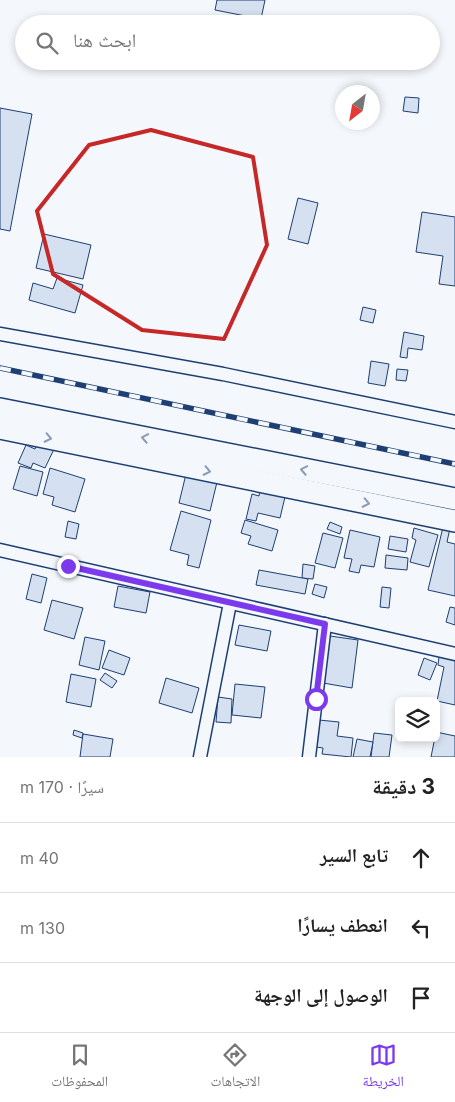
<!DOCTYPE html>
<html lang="ar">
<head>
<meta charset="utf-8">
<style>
  body { margin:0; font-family:Inter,"Noto Naskh Arabic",sans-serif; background:#f2f2f2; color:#222; direction:rtl }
  .controls { position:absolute; right:15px; bottom:15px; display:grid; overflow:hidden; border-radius:8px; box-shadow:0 2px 8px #0003 }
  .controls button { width:45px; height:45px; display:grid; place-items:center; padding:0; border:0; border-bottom:1px solid #e0e0e0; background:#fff; color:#222; font:25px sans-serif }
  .compass { position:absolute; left:335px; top:85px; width:45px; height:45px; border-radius:50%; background:#fff; box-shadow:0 2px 8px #0003; rotate:211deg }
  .stop { position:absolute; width:15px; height:15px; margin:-11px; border:4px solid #7c3aed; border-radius:50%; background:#fff }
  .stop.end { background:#7c3aed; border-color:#fff; box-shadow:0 1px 5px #0008 }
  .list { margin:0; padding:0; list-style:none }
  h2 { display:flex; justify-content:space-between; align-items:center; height:65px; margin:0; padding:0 20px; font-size:21px }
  h2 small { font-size:16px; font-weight:400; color:#767676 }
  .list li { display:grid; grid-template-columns:32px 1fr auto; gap:15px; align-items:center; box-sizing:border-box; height:70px; padding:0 20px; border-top:1px solid #e0e0e0 }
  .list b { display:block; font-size:19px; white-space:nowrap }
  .list em { font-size:16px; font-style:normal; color:#767676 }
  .icon { flex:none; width:28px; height:28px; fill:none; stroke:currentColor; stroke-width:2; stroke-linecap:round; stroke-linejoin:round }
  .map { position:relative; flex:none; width:455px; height:757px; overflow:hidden; direction:ltr }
  .search { position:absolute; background:#fff; box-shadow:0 2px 8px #0003; left:15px; right:15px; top:15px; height:55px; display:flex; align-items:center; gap:12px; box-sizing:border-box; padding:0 18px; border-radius:28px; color:#767676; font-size:19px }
  .sheet { height:275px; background:#fff }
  nav { display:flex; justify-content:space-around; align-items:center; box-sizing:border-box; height:70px; border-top:1px solid #e0e0e0; background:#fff; font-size:14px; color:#767676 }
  nav a { display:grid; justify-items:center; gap:2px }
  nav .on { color:#7c3aed }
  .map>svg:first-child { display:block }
</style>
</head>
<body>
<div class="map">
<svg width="455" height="757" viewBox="0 0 455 757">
  <rect width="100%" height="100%" fill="#f4f7fb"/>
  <g fill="#d5e0f0" stroke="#1d3f73">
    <path d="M217 0H265L261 19 215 10Z"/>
    <path d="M405 97 419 98 418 113 403 111Z"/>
    <path d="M0 108 32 114 10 231 0 229Z"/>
    <path d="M298 198 318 203 308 244 288 239Z"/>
    <path d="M422 212 455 217V286L439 284 443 256 416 252Z"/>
    <path d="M44 234 91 245 83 279 36 268Z"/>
    <path d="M57 278 83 285 75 313 29 300 33 283 53 289Z"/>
    <path d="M363 307 376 310 373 323 360 320Z"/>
    <path d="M404 332 424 336 422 350 408 348 407 358 400 357Z"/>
    <path d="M371 361 389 364 385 386 368 383Z"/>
    <path d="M397 369 408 370 406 381 396 380Z"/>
    <path d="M40 438 56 445 45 468 33 463 31 468 18 463 26 445 35 449Z"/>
    <path d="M20 466 43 472 37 496 13 489Z"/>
    <path d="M50 468 85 479 75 512 52 505 54 497 43 494Z"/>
    <path d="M186 474 217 482 210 511 179 503Z"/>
    <path d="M260 490 285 497 280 518 258 513 256 521 246 519 252 494 259 496Z"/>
    <path d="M181 511 211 520 199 568 187 565 189 555 170 550Z"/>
    <path d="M245 520 278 530 272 551 248 544 251 536 241 533Z"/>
    <path d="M68 521 79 524 76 539 65 537Z"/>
    <path d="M330 522 342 527 340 534 327 529Z"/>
    <path d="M443 527 450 528 447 542 455 544V596L428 590Z"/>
    <path d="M414 528 438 535 429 567 410 562 416 540 412 538Z"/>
    <path d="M350 530 380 537 374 567 361 565 359 573 349 571 352 559 344 558Z"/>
    <path d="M323 533 343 538 335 568 315 563Z"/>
    <path d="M390 536 408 539 406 552 388 549Z"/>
    <path d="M386 555 408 558 407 570 385 568Z"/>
    <path d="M303 564 315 566 313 579 302 578Z"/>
    <path d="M259 570 308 579 305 594 256 585Z"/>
    <path d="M32 574 47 578 41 603 26 599Z"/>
    <path d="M315 584 327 587 324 598 312 594Z"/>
    <path d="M118 586 150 592 146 613 114 607Z"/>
    <path d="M382 587 391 588 389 608 380 607Z"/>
    <path d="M52 600 83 608 74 639 44 630Z"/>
    <path d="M450 607 455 608V625L446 622Z"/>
    <path d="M239 625 271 631 267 651 235 645Z"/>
    <path d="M330 636 358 640 352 688 323 683Z"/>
    <path d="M85 637 105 641 99 670 79 665Z"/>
    <path d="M109 650 130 658 124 675 102 668Z"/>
    <path d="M439 657 455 660V705L437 701 444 667 438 665Z"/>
    <path d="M424 658 437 663 430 680 418 675Z"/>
    <path d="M105 673 117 681 112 688 100 680Z"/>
    <path d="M71 674 96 679 91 707 66 702Z"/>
    <path d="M166 678 199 688 192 713 159 703Z"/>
    <path d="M235 684 265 687 261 718 232 715Z"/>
    <path d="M218 697 232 699 231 723 216 722Z"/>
    <path d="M319 720 339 722 337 736 353 738 351 757 322 754 323 748 316 747Z"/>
    <path d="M74 730 83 733 82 738 73 735Z"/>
    <path d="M436 732 455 736V757H431Z"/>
    <path d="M374 733 392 735 389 757H371Z"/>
    <path d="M83 734 113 739 110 757H80Z"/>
    <path d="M357 739 373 742 370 757H353Z"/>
  </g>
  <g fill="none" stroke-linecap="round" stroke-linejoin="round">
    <g stroke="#1d3f73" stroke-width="15">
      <g id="street">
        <path d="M0 334 223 374 455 422"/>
        <path d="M0 550 455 654"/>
        <path d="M200 757 230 603"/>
        <path d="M309 757 325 624"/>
      </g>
    </g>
    <g stroke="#1d3f73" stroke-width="24">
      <g id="highway">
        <path d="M0 409 455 499"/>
        <path d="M0 428 455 521"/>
      </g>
    </g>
    <use href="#street" stroke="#f4f7fb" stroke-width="12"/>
    <use href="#highway" stroke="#f4f7fb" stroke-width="21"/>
    <g stroke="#1d3f73" stroke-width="5.5">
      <path id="rail" d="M0 368 455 464"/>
    </g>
    <use href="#rail" stroke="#f4f7fb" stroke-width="4" stroke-dasharray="11" stroke-linecap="butt"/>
  </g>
  <defs><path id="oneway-chevron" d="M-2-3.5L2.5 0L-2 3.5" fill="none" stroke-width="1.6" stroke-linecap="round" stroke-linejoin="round" transform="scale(1.25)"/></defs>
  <g stroke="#889bb7">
    <use href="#oneway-chevron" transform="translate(48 438) rotate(12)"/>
    <use href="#oneway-chevron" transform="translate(145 438) rotate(-169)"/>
    <use href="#oneway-chevron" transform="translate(304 470) rotate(-169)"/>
    <use href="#oneway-chevron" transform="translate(207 471) rotate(12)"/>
    <use href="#oneway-chevron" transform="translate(366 503) rotate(12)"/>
  </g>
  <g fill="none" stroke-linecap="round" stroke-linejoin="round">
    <path stroke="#7c3aed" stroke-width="6" d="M68 566 325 624 316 699"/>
  </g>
  <path fill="none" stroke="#c62828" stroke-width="4" stroke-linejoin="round" d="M151 130 253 157 267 245 224 339 142 330 53 274 37 211 89 145Z"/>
</svg>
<div class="controls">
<button><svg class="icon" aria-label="layers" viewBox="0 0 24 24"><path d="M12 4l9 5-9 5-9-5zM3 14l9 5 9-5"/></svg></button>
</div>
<svg class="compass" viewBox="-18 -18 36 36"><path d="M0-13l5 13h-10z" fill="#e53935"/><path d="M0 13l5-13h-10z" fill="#767676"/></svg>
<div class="stop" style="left:316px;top:699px"></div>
<div class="stop end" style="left:68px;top:566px"></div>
<div class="search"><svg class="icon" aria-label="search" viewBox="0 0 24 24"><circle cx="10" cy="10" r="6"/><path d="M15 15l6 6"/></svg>ابحث هنا</div>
</div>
<section class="sheet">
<h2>3 دقيقة<small>سيرًا · 170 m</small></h2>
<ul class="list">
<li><svg class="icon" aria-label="ahead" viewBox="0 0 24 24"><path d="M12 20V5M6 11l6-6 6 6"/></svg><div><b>تابع السير</b></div><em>40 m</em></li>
<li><svg class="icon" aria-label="left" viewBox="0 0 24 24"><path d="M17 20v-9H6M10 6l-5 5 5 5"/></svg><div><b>انعطف يسارًا</b></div><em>130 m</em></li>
<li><svg class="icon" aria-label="arrive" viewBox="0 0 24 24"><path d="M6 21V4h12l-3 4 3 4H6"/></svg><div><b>الوصول إلى الوجهة</b></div></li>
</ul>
</section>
<nav>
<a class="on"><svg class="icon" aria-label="map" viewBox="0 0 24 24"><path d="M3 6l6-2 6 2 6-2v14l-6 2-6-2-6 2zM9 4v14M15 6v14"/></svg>الخريطة</a>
<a><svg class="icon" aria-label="directions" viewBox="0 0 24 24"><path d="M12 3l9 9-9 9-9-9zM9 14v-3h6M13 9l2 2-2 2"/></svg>الاتجاهات</a>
<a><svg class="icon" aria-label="saved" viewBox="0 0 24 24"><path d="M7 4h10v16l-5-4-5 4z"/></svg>المحفوظات</a>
</nav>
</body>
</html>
